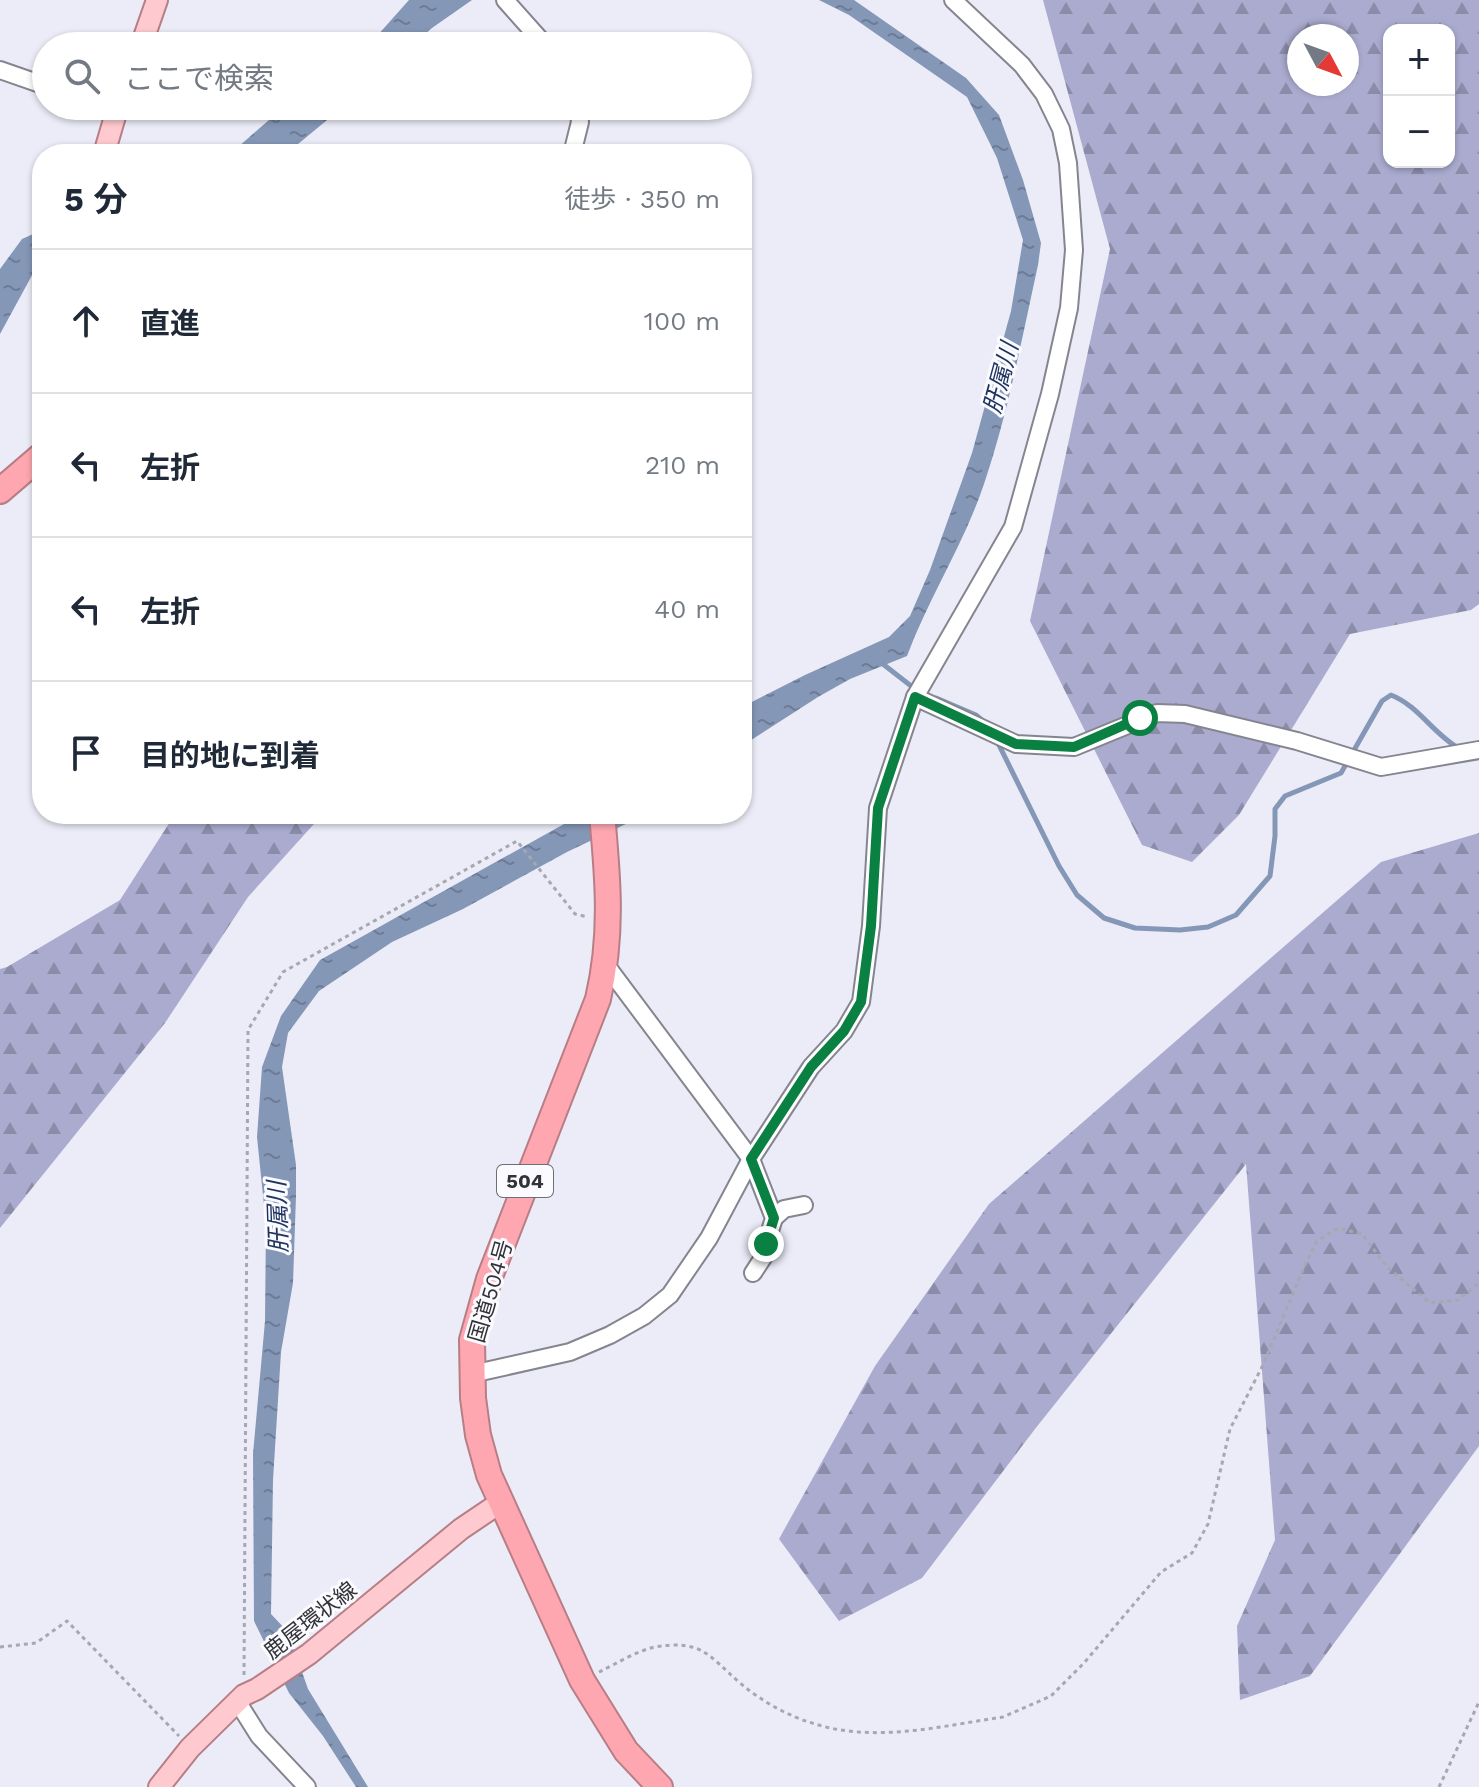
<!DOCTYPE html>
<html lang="ja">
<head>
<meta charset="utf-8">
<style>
  body { margin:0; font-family:"Work Sans","Noto Sans JP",sans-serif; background:#f2f2f3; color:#1f2937 }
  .controls { position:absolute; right:24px; top:24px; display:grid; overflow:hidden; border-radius:16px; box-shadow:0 2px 6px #0004 }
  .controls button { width:72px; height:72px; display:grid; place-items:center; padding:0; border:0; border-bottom:2px solid #e0e1e3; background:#fff; color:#1f2937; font:40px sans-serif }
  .compass { position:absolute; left:1287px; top:24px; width:72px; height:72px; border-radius:50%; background:#fff; box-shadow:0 2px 6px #0004; rotate:131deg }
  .stop { position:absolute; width:24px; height:24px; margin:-18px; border:6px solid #0b8043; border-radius:50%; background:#fff }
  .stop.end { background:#0b8043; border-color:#fff; box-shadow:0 2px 8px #0008 }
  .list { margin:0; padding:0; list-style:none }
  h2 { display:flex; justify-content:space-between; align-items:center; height:104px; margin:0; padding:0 32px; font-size:34px }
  h2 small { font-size:26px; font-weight:400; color:#747a83 }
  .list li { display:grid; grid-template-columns:52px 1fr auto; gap:24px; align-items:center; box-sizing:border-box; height:144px; padding:0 32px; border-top:2px solid #e0e1e3 }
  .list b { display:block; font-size:30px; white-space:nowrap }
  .list em { font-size:26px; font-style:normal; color:#747a83 }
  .icon { flex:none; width:44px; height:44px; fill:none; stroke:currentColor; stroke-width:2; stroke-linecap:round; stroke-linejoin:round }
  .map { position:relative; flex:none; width:1479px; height:1787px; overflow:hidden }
  .search { position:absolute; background:#fff; box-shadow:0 2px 6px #0004; left:32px; top:32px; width:720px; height:88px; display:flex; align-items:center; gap:20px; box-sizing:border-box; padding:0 28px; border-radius:44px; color:#747a83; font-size:30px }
  .panel { position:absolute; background:#fff; box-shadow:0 2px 6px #0004; left:32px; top:144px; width:720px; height:680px; border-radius:32px }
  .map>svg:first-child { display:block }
</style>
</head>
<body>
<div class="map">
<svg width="1479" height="1787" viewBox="0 0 1479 1787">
  <defs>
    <pattern id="forest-firs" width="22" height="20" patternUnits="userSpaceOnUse" patternTransform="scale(2)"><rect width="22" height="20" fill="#aaabcf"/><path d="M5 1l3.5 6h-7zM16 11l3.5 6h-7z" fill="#8b8ca9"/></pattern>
    <pattern id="water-ripples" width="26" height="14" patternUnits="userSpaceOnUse" patternTransform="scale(2)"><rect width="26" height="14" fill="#8597b7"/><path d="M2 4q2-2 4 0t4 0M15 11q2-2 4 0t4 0" fill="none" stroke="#6d7c96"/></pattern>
  </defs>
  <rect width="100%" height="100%" fill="#ebecf7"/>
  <g fill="url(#forest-firs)" fill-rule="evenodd">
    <path d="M1043 0H1479V604L1471 610 1350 634 1239 815 1192 862 1142 845 1030 621 1110 249ZM1389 30H1449V162H1389ZM1299 36H1347V84H1299Z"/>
    <path d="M175 814H323L248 897 165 1023 0 1228V969L7 967 120 900Z"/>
    <path d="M1479 833V1446L1310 1676 1240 1700 1237 1626 1275 1540 1246 1164 1035 1429 922 1578 839 1621 779 1539 875 1366 989 1204 1381 862Z"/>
  </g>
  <g fill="url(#water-ripples)">
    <path d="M409 0H472L432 28 412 46H368Z"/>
    <path d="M819 0H854L966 78 999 115 1023 180 1041 243 1038 265C1022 338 1008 413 984 484 964 544 929 597 907 656L850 679 818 697 742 746V707L805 675 889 637 910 616 930 570 972 453 1011 311 1023 240 997 158 967 97 849 15Z"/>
    <path d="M285 106H344L286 154H230Z"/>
    <path d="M42 230V265L36 268 0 334V269L22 239Z"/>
    <path d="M582 814H653L645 821 630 822 567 852 463 909 392 942 319 991 288 1033 282 1067 296 1165V1196L293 1283 281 1352 273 1480 271 1614 288 1632 308 1689 368 1787H356L323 1736 289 1693 254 1621 253 1454 265 1321 266 1225 257 1137 262 1067 281 1016 320 960Z"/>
  </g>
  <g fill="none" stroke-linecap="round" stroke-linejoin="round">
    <g stroke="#8597b7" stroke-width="5">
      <path d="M879 661 915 689"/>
      <path d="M936 698 976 715 984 722"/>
      <path d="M996 739 1059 866 1077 895 1104 918 1135 928 1180 930 1208 927 1236 915 1270 876 1275 836V809L1285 796 1341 773 1382 701 1391 695C1419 706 1434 735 1460 749"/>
    </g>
    <g stroke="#85858f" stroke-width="20">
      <g id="minor">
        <path d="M505 0 546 46"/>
        <path d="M0 70 46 86"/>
        <path d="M572 154 580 122 578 106"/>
        <path d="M915 697 1016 744 1074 747 1157 713 1185 714 1297 741 1381 767 1479 750"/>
        <path d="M606 965 751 1159 774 1218 766 1244 768 1250 753 1273"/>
        <path d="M774 1218 784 1209 804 1205"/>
        <path d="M472 1374 570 1352 610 1335 644 1316 670 1295 709 1238 751 1159 811 1067 844 1031 861 1002 871 926 878 808 915 697 1013 527 1050 394 1069 308 1074 250 1068 163 1061 129 1044 94 1022 65 953 0"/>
        <path d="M237 1701 259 1736 307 1787"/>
      </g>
    </g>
    <g stroke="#b77e86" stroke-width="24">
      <g id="major">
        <path d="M141 46 157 0"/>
        <path d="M104 154 118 106"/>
        <path d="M159 1787 190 1748 244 1695 257 1689 309 1654 461 1529 501 1502"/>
      </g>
    </g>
    <g stroke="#b77e86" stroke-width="28">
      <g id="highway">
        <path d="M0 491 42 455"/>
        <path d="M602 814C608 878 613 936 598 999L489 1279 472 1340 473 1398 478 1435 489 1475 582 1680 626 1751 660 1787"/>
      </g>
    </g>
    <g stroke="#a6a7af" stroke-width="3" stroke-dasharray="4 4" stroke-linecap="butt">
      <path d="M0 1647 36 1643 67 1621 179 1736"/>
      <path d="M599 1672C616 1664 636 1651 655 1647 702 1639 709 1656 740 1683 761 1701 788 1716 815 1724 876 1743 941 1726 1003 1717L1051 1696 1084 1663 1161 1572 1192 1553 1208 1524 1230 1429 1262 1367 1305 1265 1317 1241 1338 1228 1362 1234 1387 1267 1430 1303 1458 1300 1479 1283"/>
      <path d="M244 1675 248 1030 283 972 517 841 575 914 588 917"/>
      <path d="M1439 1787 1479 1702"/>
    </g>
    <use href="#minor" stroke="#fff" stroke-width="16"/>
    <use href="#major" stroke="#fecad0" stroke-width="20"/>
    <use href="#highway" stroke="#fea7b1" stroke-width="24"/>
  </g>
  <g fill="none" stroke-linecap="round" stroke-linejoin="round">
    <path stroke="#0b8043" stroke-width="10" d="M766 1244 774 1218 751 1159 811 1067 844 1031 861 1002 871 926 878 808 915 697 1016 744 1074 747 1140 718"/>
  </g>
  <g text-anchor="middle" stroke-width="6" stroke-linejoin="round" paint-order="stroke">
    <rect fill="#fafaff" stroke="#6e6f73" stroke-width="2" x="497" y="1165" width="56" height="32" rx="6"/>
    <g font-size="20" font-weight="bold" fill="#323337">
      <text x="525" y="1188">504</text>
    </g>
    <g font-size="22" fill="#323337" stroke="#fafaff">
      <text transform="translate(490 1291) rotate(-74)" y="8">国道504号</text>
      <text transform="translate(310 1620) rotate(-38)" y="8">鹿屋環状線</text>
    </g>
    <g font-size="24" font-style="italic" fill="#1e345f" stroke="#fafaff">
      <text transform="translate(1001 378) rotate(-75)" y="8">肝属川</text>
      <text transform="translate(278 1217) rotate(-92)" y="8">肝属川</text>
    </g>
  </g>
</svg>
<div class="controls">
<button>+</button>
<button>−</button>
</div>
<svg class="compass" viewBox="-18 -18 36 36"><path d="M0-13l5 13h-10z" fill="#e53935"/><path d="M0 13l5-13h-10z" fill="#747a83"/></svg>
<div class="stop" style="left:1140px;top:718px"></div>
<div class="stop end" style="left:766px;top:1244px"></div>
<div class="search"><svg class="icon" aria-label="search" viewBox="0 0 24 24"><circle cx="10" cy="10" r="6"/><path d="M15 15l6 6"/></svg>ここで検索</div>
<section class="panel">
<h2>5 分<small>徒歩 · 350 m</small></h2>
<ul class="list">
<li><svg class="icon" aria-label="ahead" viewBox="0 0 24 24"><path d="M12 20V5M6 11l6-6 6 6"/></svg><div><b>直進</b></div><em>100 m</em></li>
<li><svg class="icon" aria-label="left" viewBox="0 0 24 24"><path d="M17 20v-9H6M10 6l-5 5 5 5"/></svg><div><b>左折</b></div><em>210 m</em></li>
<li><svg class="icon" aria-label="left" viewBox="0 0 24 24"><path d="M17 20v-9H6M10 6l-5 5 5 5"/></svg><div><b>左折</b></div><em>40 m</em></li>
<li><svg class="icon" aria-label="arrive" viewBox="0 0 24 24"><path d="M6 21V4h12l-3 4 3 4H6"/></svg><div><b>目的地に到着</b></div></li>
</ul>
</section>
</div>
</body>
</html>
